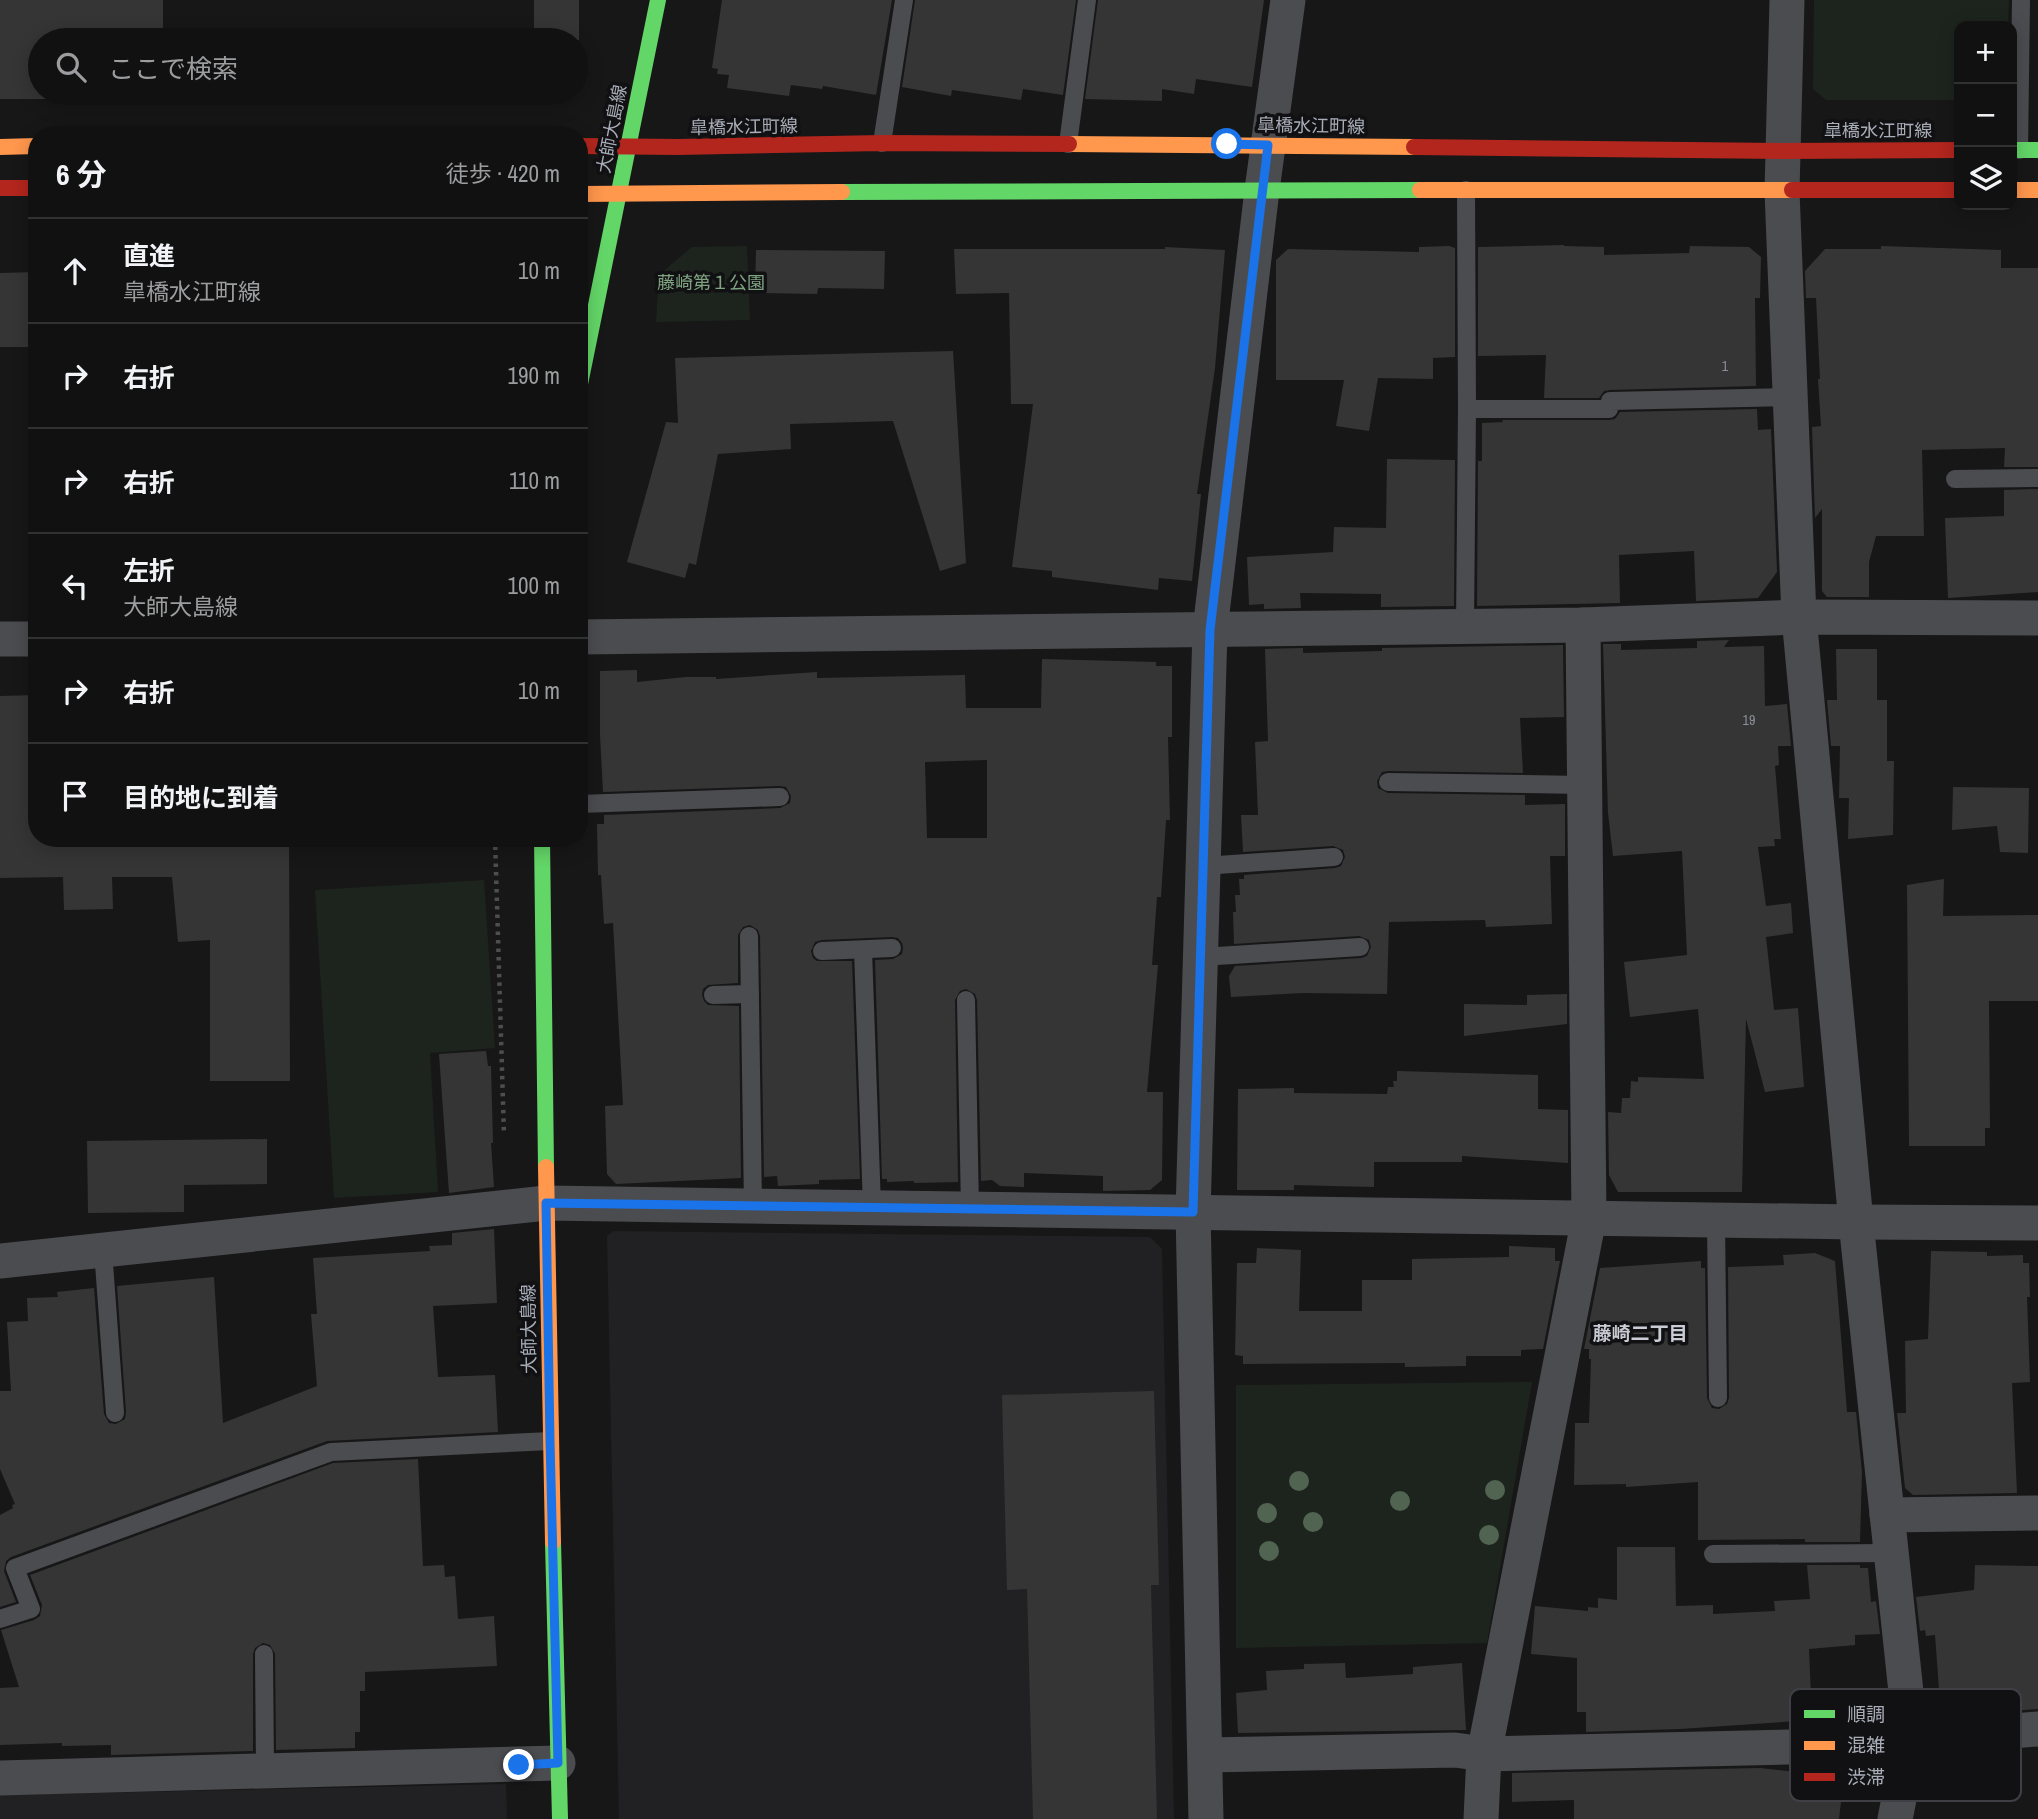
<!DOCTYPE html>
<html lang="ja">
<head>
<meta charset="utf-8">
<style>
  body { margin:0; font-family:"Archivo Narrow","Noto Sans JP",sans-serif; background:#1a1a1a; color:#f1f3f6 }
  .controls { position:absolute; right:21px; top:21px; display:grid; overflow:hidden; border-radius:14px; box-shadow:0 4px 18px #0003 }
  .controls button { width:63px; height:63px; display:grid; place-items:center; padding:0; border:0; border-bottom:2px solid #303131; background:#111; color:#f1f3f6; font:35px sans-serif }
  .stop { position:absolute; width:21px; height:21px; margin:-16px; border:5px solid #1a73e8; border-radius:50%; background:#fff }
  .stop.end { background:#1a73e8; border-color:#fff; box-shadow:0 2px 7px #0008 }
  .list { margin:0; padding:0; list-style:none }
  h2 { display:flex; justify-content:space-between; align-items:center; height:91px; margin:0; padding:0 28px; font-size:30px }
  h2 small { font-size:23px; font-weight:400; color:#9c9d9f }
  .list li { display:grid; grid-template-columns:46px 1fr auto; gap:21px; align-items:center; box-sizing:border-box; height:105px; padding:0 28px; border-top:2px solid #303131 }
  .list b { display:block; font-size:26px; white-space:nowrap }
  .list p { margin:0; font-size:23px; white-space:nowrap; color:#9c9d9f }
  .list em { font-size:23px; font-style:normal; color:#9c9d9f }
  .icon { flex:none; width:38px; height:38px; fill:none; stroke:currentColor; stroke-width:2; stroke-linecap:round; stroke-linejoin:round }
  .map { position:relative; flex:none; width:2038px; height:1819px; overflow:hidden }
  .search { position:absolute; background:#111; box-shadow:0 4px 18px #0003; left:28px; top:28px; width:560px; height:77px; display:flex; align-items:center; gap:18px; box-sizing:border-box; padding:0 24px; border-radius:38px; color:#9c9d9f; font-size:26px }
  .panel { position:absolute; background:#111; box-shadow:0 4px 18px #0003; left:28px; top:126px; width:560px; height:721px; border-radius:28px }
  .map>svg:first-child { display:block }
</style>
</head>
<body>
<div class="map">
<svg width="2038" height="1819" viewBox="0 0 2038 1819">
  <rect width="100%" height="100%" fill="#171717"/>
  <g fill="#212123">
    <path d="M613 1231 1150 1237 1162 1249 1174 1819H619L607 1236Z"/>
    <path d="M506 1784 507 1819H0V1795Z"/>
  </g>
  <g fill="#1d241e">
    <path d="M1814 0H2009L2008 26H1959V100H1826L1813 89Z"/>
    <path d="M747 246 750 320 656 322 659 275 692 247Z"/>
    <path d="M484 880 495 1048 430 1053 438 1192 334 1198 315 890Z"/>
    <path d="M1532 1382 1487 1643 1236 1648V1385Z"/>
  </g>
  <g fill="#353536" fill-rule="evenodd">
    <path d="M0 0H163V40H40V93H163V99H0Z"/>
    <rect x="534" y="0" width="45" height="40"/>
    <path d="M722 0H892L876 95 823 86 822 89 791 85 789 96 727 88 729 75 717 74 718 69 712 68Z"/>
    <path d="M915 0H1076L1063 95 1023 89 1021 100 952 90 951 96 902 87Z"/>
    <path d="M1098 0H1264L1252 87 1196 79 1194 94 1162 89V101L1085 99Z"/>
    <path d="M1564 245V246L1604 247V255L1689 253 1690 246 1749 247 1761 257 1760 298H1755L1756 386 1610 390 1604 391 1599 398H1544L1546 355 1478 356V247Z"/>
    <path d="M1449 246 1455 248V357L1433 358V379L1378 378 1369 431 1336 426 1344 380H1276V260L1288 249 1419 252V247Z"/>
    <path d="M1881 246 2001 250V268H2038V467H2004L2005 448 1922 450 1924 536H1876L1869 562V597H1827L1822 591V509L1815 518 1812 427 1821 426 1818 379H1820L1816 298H1806L1805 271 1825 249H1881Z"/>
    <path d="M1165 247 1225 250 1215 368 1197 494H1201L1192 581 1159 578 1158 590 1052 577V571L1012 567 1033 404H1011L1009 293 956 294 954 249H1165Z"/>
    <path d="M756 250 885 251 884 289 818 288 817 294 755 293Z"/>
    <path d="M37 272V347H0V273Z"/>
    <path d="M953 351 966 563 940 571 893 421 790 424 791 449 718 454 696 565 689 563 685 578 627 562 666 422 678 423 675 358Z"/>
    <path d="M1757 409 1758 430 1771 429 1777 572 1758 598 1696 601 1694 551 1619 555 1620 603 1477 606 1478 461H1482V423L1503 422 1502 420H1609L1615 419 1620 412Z"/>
    <path d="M1387 459 1455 460 1454 606 1381 607V594L1300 593 1301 608 1264 609V604L1249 605 1247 557 1333 552 1334 527 1386 528Z"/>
    <path d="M2038 489V592L1948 598 1945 518 2004 516V490Z"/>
    <path d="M1729 640 1724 647 1764 646 1765 706 1787 704 1791 746H1778L1779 765 1775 766 1781 839H1774L1775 846 1758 847 1766 906 1791 903 1793 933 1766 937 1774 1010 1798 1008 1804 1087 1765 1092 1746 1019 1742 1192H1618L1609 1175 1608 1112 1621 1113 1622 1098H1630L1631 1081 1638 1082V1077L1704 1079 1698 1009 1630 1017 1624 962 1687 955 1682 851 1613 856 1608 813 1603 644H1621V650L1697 648V641Z"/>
    <path d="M1563 645 1564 717 1520 718 1523 773 1388 771 1382 772 1377 781 1378 788 1388 793 1525 795V805L1565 804V856H1550L1552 924 1486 927 1485 920 1389 922 1387 994 1303 993 1231 997 1229 976 1235 966 1361 958 1367 956 1371 947 1369 940 1359 936 1234 944 1233 912H1236L1235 895H1240L1239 879H1244V875L1335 868 1341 866 1345 857 1343 850 1333 846 1243 852 1241 815H1258L1255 742 1268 741 1265 649 1303 648V653L1382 651V648Z"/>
    <path d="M1836 649H1877V700H1887V761H1894L1893 835 1848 839 1849 798H1839L1840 746H1831L1827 700H1837Z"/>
    <path d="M1042 659 1156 662V666H1172V737H1168L1170 820H1166L1161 897H1157L1152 965H1158L1147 1092H1163L1162 1180 1150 1190 1103 1191V1176L1024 1173V1187L1000 1186 992 1180 981 1181 977 1000 975 994 966 989 960 991 955 1000 958 1182 914 1183V1181L887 1182V1179H882L875 960 893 959 902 954 903 948 902 943 898 938 892 937 822 940 815 942 811 951 813 958 817 961H852L860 1179 819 1180V1184L778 1186 777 1176 764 1177 760 936 758 930 750 925 743 927 738 935V983L708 985 703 989 702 995 704 1001 708 1005 739 1006 741 1178 616 1184 607 1174 605 1106 623 1105 613 923 604 924 601 875H598L597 824H604V815L780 808 790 803 791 796 786 787 780 786 603 792 600 735V671L637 670V682L686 677H716V679L817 672V678L965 675 966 708H1041ZM987 760V838H927L925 762Z"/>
    <path d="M37 695V838H289L290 1081H210V940L178 942 172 877H112L113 909 64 910 63 877 0 878V696Z"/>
    <path d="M1953 787 2029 788 2028 853 2000 852 1997 826 1952 830Z"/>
    <path d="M1944 879 1943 916 2038 915V1001H1989L1990 1128H1985V1146H1909L1907 885Z"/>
    <path d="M1567 994V1024L1464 1036V1004L1527 1005V995Z"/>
    <path d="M486 1051 488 1066H491L493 1143H491L494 1187 449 1193 439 1054Z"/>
    <path d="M1397 1071 1538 1075V1109L1568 1110V1163L1462 1156V1162H1374V1187L1294 1185V1190H1237L1238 1089 1294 1088V1093L1387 1094 1388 1087H1394L1393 1081H1397Z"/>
    <path d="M267 1139V1184L184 1185V1212L88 1213 87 1141Z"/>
    <path d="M494 1229 497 1303 433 1306 438 1377 495 1375 498 1432 327 1441 11 1557 6 1561 4 1571 16 1602 0 1607V1515L13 1508 12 1505 15 1504 0 1469V1391H11L7 1322 28 1321 27 1298 58 1297 57 1292 94 1288 104 1414 109 1423 116 1424 125 1419 126 1412 117 1286 214 1277 223 1423 317 1386 311 1314H317L313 1258 430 1251 429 1246 452 1245V1233Z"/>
    <path d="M1509 1246 1555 1248V1261H1560L1543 1349 1521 1350V1356H1466V1366L1405 1367V1363L1243 1364V1356L1235 1355 1237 1263H1256L1257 1248 1301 1250 1299 1311H1362V1280H1412V1259L1509 1257Z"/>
    <path d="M1931 1251 1987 1252V1256L2023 1255V1263H2029L2030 1297H2027L2030 1382 2012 1383 2017 1493 1913 1495 1905 1488 1897 1413H1906L1905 1341 1928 1339Z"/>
    <path d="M1815 1253 1835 1261 1847 1412H1856L1862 1472 1860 1542H1805V1539L1698 1540V1482L1626 1487V1484L1574 1485 1575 1423H1589L1591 1359H1589V1349H1584L1600 1268 1701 1261V1268H1705L1707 1398 1712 1408 1719 1409 1727 1404 1729 1398 1728 1267 1784 1265 1783 1255Z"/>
    <path d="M1154 1391 1159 1585H1151L1157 1819H1033L1027 1589 1007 1590 1002 1395Z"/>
    <path d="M418 1459 423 1566 444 1565 445 1577 455 1576 458 1619 494 1616 497 1666 365 1672V1691H360V1732H355V1748L276 1750 275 1654 270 1645 263 1643 255 1648 253 1654V1751L111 1755V1745L62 1746V1743L0 1745V1688L19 1687 1 1630 34 1620 40 1616 42 1605 30 1575 333 1463Z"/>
    <path d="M1617 1547H1675L1676 1606 1713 1605V1614L1775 1611 1774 1601 1810 1599 1807 1565H1860V1568H1868L1871 1602 1876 1601 1880 1634 1855 1635V1645L1809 1649 1812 1720 1680 1729 1586 1732V1712H1577V1658L1531 1654 1535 1606 1588 1611V1607L1598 1608V1598L1617 1600Z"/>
    <path d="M1975 1565 2038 1566V1709L1941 1716 1935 1635 1926 1636 1925 1630 1920 1631 1916 1597 1974 1590Z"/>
    <path d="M1345 1663 1346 1678 1413 1674V1667L1462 1663 1466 1730 1238 1733 1236 1693 1267 1690 1266 1671 1304 1669V1664Z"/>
    <path d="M1760 1768 1844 1777 1839 1819H1574V1800L1512 1802V1773Z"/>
  </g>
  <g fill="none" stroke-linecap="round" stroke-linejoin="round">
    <path stroke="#4d4e52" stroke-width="4.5" stroke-dasharray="3.5 5" stroke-linecap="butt" d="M495 838 504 1135"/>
    <g stroke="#4b4c50" stroke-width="18">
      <path d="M882 143 904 0"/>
      <path d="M1068 144 1087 0"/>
      <path d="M2019 150 2021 0"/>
      <path d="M1467 409H1609L1610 401 1790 397"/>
      <path d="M1955 479 2038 478"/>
      <path d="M1465 627 1467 409 1466 190"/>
      <path d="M1388 782 1584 785"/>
      <path d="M579 804 780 797"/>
      <path d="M1203 866 1334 857"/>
      <path d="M749 936 753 1206"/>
      <path d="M863 950 872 1207"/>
      <path d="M822 951 892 948"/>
      <path d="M1201 957 1360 947"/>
      <path d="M713 995 750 994"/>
      <path d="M966 1000 970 1209"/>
      <path d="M1716 1220 1718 1398"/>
      <path d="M103 1250 115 1413"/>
      <path d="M1713 1554 1891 1553"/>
      <path d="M0 1619 31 1609 15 1568 331 1452 550 1441"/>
      <path d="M264 1654 265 1771"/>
    </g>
    <g stroke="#4b4c50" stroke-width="35">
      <path d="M1787 0 1782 191 1799 617 1856 1222 1911 1739 1895 1819"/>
      <path d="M579 637 1583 625 1799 617 2038 618"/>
      <path d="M0 639H37"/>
      <path d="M0 1261 546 1203 1856 1222 2038 1223"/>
      <path d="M1887 1515 2038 1513"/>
      <path d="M1206 1755 1455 1750 1484 1754 1874 1745 1911 1739 2038 1729"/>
      <path d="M0 1778 558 1763"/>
      <path d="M1206 1819 1193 1212 1210 630 1262 190 1288 0"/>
      <path d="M1481 1819 1484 1754 1589 1218 1583 625"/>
    </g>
    <g stroke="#63d668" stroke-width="16">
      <path d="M2012 150H2038"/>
      <path d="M842 192 1420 190"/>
      <path d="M579 389 658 0"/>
      <path d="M542 838 546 1167"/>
      <path d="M553 1542 560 1819"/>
    </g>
    <g stroke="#ff974d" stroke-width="16">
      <path d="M1069 144 1414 147"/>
      <path d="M0 147 37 146"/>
      <path d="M1420 190H1792"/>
      <path d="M2012 190H2038"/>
      <path d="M579 194 842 192"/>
      <path d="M546 1167 553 1542"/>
    </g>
    <g stroke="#b3261e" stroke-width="16">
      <path d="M579 146 678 147 882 143 1069 144"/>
      <path d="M1414 147 1784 151 1959 150"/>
      <path d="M0 188H37"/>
      <path d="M1792 190H1959"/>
    </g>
  </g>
  <g fill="#506451">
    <circle cx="1299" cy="1481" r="10"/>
    <circle cx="1495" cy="1490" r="10"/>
    <circle cx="1400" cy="1501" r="10"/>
    <circle cx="1267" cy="1513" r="10"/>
    <circle cx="1313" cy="1522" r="10"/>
    <circle cx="1489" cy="1535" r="10"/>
    <circle cx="1269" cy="1551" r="10"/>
  </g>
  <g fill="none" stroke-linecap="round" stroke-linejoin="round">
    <path stroke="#1a73e8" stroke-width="9" d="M519 1765 558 1763 550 1440 546 1203 1193 1212 1210 630 1268 145 1227 144"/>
  </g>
  <g text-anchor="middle" stroke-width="7" stroke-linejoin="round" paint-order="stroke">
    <g font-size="14" fill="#8b8f98">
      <text x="1725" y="371">1</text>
      <text x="1749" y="725">19</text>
    </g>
    <g font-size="18" fill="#a8adb8" stroke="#111113">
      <text transform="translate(1311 126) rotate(1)" y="6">皐橋水江町線</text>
      <text transform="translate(744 127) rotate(-1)" y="6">皐橋水江町線</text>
      <text transform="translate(612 129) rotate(-79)" y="6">大師大島線</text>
      <text x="1878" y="137">皐橋水江町線</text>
      <text transform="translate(529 1329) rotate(-91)" y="6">大師大島線</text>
    </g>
    <g font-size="18" fill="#7fa381" stroke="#111113">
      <text x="711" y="289">藤崎第１公園</text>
    </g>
    <g font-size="19" font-weight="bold" fill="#c9ccd4" stroke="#111113">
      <text x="1640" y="1340">藤崎二丁目</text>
    </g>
  </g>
  <rect x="1790" y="1689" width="231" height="112" rx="10" fill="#111113" stroke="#3e4045" stroke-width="2"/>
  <rect x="1804" y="1710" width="31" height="8" fill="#63d668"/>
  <rect x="1804" y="1741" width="31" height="9" fill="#ff974d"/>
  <rect x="1804" y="1773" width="31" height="8" fill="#b3261e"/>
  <g font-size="19" fill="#a8adb8">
    <text x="1847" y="1721">順調</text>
    <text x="1847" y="1752">混雑</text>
    <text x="1847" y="1784">渋滞</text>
  </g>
</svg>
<div class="controls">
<button>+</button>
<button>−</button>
<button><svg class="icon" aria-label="layers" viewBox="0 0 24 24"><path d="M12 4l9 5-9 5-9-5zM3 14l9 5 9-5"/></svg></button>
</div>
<div class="stop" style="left:1227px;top:144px"></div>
<div class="stop end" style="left:519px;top:1765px"></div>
<div class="search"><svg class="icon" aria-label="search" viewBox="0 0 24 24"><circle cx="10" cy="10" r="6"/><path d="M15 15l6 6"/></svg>ここで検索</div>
<section class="panel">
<h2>6 分<small>徒歩 · 420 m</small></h2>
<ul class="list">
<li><svg class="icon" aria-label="ahead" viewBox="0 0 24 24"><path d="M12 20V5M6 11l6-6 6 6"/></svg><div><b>直進</b><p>皐橋水江町線</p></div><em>10 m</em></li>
<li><svg class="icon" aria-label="right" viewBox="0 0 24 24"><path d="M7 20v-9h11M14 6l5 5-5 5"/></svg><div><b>右折</b></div><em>190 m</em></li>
<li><svg class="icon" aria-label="right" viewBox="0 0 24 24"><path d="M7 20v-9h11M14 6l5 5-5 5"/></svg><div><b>右折</b></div><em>110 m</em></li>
<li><svg class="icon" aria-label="left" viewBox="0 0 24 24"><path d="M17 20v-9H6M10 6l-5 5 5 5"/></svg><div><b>左折</b><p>大師大島線</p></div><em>100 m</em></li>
<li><svg class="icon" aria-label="right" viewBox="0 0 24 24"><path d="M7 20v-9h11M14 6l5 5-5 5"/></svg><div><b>右折</b></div><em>10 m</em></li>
<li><svg class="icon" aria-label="arrive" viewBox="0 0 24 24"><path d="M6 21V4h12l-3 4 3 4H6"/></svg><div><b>目的地に到着</b></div></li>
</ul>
</section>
</div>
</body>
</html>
